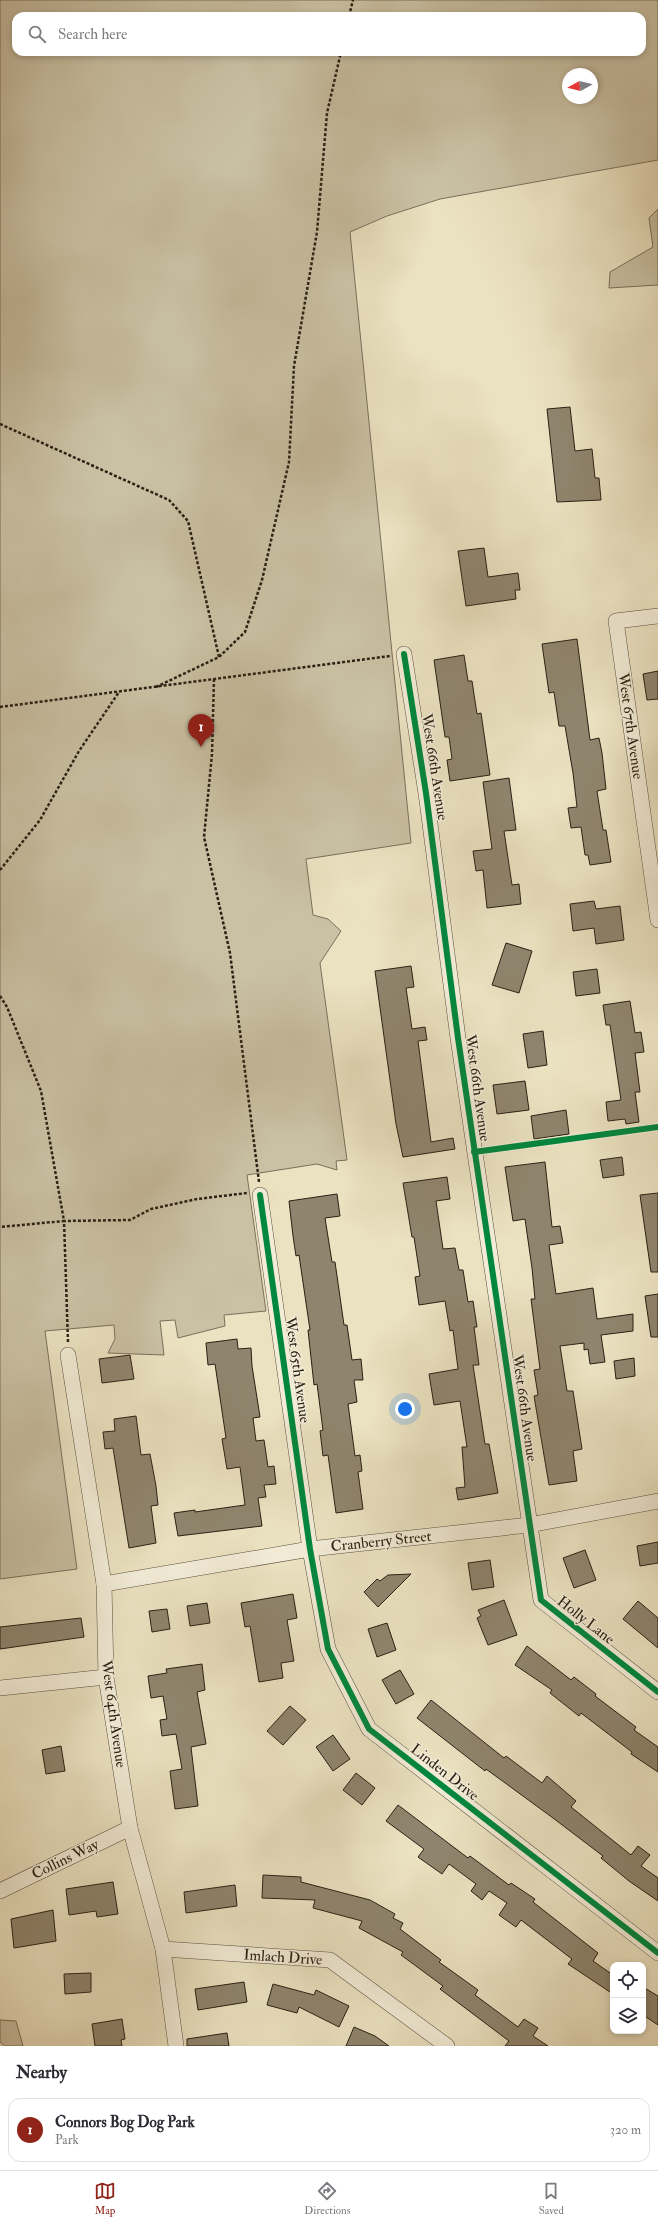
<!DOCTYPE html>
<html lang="en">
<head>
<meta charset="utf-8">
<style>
  body { margin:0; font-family:"IM FELL Double Pica",serif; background:#f2f2f3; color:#2b2b33 }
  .controls { position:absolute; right:12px; bottom:12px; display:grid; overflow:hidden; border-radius:8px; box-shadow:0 2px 6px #0003 }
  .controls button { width:36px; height:36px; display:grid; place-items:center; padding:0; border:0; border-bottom:1px solid #e1e1e2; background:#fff; color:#2b2b33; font:20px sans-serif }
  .compass { position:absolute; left:562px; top:68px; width:36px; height:36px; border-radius:50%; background:#fff; box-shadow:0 2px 6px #0003; rotate:262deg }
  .you { position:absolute; left:405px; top:1409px; width:14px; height:14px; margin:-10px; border:3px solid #fff; border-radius:50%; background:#1a73e8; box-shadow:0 0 0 6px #1a73e833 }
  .badge { display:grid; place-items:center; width:26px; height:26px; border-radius:50%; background:#8f2418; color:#fff; font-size:13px; font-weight:700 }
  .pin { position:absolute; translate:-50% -33px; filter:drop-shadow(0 1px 2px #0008) }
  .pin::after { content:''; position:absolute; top:21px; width:14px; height:12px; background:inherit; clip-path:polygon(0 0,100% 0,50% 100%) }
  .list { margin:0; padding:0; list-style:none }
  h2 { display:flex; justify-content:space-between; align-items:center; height:52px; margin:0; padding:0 16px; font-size:17px }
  h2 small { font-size:13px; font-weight:400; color:#7c7c81 }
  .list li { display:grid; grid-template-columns:26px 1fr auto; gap:12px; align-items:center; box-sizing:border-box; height:64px; margin:0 8px 8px; padding:0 8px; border:1px solid #e1e1e2; border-radius:12px }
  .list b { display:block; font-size:15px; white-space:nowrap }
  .list p { margin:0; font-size:13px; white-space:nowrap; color:#7c7c81 }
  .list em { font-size:13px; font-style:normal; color:#7c7c81 }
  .icon { flex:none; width:22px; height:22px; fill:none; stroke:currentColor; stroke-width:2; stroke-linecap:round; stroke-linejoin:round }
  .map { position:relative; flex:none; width:658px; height:2046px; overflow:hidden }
  .search { position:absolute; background:#fff; box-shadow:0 2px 6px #0003; left:12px; right:12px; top:12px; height:44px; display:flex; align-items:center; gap:10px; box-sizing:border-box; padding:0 14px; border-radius:12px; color:#7c7c81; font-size:15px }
  .sheet { height:124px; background:#fff }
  nav { display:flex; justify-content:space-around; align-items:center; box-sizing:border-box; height:56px; border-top:1px solid #e1e1e2; background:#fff; font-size:11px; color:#7c7c81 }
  nav a { display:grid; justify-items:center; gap:2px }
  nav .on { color:#8f2418 }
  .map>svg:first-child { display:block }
</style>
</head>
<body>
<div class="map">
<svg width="658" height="2046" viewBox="0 0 658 2046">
  <rect width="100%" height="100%" fill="#ebe2c1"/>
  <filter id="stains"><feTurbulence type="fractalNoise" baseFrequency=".005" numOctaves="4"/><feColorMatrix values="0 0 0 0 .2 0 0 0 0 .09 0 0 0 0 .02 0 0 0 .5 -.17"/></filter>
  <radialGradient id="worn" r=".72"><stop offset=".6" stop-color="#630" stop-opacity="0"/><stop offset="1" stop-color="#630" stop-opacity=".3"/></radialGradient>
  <g fill="#cac1a4" stroke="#7a705c" fill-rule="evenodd">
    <path d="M0 0H658V160L440 199 387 216 350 232 411 843 306 859 313 915 328 919 341 931 320 963 347 1160 336 1161 337 1170 317 1164 247 1175 266 1311 224 1315 225 1326 178 1338 175 1320 160 1321 164 1355 108 1353 115 1339 114 1325 45 1331 77 1569 0 1579ZM16 16H642V52H16ZM568 74H592V98H568Z"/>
    <path d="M658 209V285L609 288 610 272 653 247 649 218Z"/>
    <path d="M0 2020 16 2021 23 2046H5L0 2042Z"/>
  </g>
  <g fill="#8f856e" stroke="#2b2014">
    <path d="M570 407 575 451 592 449 595 478H599L601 500 557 502 547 409Z"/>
    <path d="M484 548 488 577 518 573 520 590H515L516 599 466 606 458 551Z"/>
    <path d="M577 639 590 740 599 738 602 753 606 789 597 791 603 830H606L611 862 590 865 588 855H585L581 827 571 828 568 808 577 807 573 773 565 726H559L554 692 549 693 542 644Z"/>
    <path d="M464 655 468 681H472L477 714 481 713 490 775 450 781 447 760 452 759 449 737H445L434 660Z"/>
    <path d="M658 671V699L647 700 643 674Z"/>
    <path d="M509 778 516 830 504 831 512 885 519 884 521 904 487 908 483 870 476 871 473 851 492 849 483 782Z"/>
    <path d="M594 901 596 909 620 906 624 940 596 944 594 928 573 931 570 904Z"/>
    <path d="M506 943 532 951 519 993 492 985Z"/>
    <path d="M411 966 414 987 406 988 412 1029 425 1027 427 1040 418 1041 431 1142 453 1138 455 1149 403 1157 396 1124 375 971Z"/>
    <path d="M597 969 600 993 576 996 573 972Z"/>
    <path d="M630 1001 635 1033 641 1032 644 1052 635 1053 640 1092H635L639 1122 626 1124 625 1119 608 1121 606 1102 621 1100 610 1025H606L603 1005Z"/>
    <path d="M543 1031 547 1065 528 1068 523 1034Z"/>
    <path d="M525 1081 529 1110 497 1114 493 1085Z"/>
    <path d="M566 1110 569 1134 534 1139 531 1116Z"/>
    <path d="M622 1157 624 1175 603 1178 600 1160Z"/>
    <path d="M545 1162 552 1227 560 1226 563 1243 549 1245 556 1294 593 1288 597 1319 633 1314V1331L601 1335 605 1362 590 1364 588 1349 584 1350V1343L560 1346 567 1391H573L582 1449 573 1451 577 1481 549 1485 534 1396 538 1395 534 1370 540 1369 531 1299H535L532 1268 525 1219 513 1221 505 1167Z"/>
    <path d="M447 1177 450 1199 436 1201 443 1249 455 1248 459 1270H463L468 1302 473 1301 477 1327H474L479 1365H473L485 1444H489L498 1493 458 1500 456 1488 465 1487 462 1447H467L460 1401 434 1405 429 1374 458 1369 453 1330 450 1331 445 1301 419 1305 415 1277 420 1276 414 1237H412L403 1183Z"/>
    <path d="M658 1193V1272H651L640 1195Z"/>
    <path d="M337 1194 340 1216 325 1218 332 1262H335L344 1325H347L352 1360 361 1359 363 1380H354L357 1402 348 1404 355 1456 360 1455 362 1471 358 1472 363 1509 336 1513 328 1455 323 1456 320 1431 323 1430 317 1384 314 1385 308 1330H310L299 1255 296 1256 293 1236 289 1201Z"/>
    <path d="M658 1294V1337H651L645 1296Z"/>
    <path d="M237 1339 238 1349 251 1348 252 1366 260 1417 253 1418 256 1441 264 1440 268 1467 274 1466 276 1484 264 1485 266 1497 258 1498 262 1526 178 1536 174 1513 195 1510V1512L245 1505 240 1467 227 1469 222 1439 226 1438 215 1364 208 1365 206 1343Z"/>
    <path d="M130 1355 134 1379 102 1383 99 1359Z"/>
    <path d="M634 1358 635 1376 616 1379 614 1361Z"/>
    <path d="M136 1416 141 1455 150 1454 156 1486 158 1505 151 1506 156 1543 129 1548 113 1448 105 1449 103 1432 115 1431 114 1419Z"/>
    <path d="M658 1542V1563L640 1566 637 1546Z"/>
    <path d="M585 1550 596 1580 574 1588 563 1558Z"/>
    <path d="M490 1560 494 1587 472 1590 468 1563Z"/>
    <path d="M411 1574 378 1607 364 1592 377 1579 380 1581 388 1575Z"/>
    <path d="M293 1594 297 1618 287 1620 294 1661 281 1663 283 1678 259 1682 250 1626 245 1627 241 1603Z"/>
    <path d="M504 1600 517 1635 488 1645 477 1618 481 1616 478 1610Z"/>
    <path d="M638 1601 658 1618V1648L623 1619Z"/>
    <path d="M207 1603 210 1623 190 1626 187 1606Z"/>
    <path d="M167 1609 170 1629 152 1632 149 1611Z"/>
    <path d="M81 1618 84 1637 0 1649V1627Z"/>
    <path d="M387 1623 396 1650 377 1657 368 1629Z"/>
    <path d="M527 1646 571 1680 574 1677 596 1694 595 1696 636 1727 634 1730 658 1747V1772L631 1754 632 1752 581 1713 579 1716 550 1693 552 1690 515 1665Z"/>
    <path d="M202 1664 205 1690 197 1692 206 1744 191 1747 198 1806 175 1809 170 1771 182 1769 176 1734 162 1736 160 1720 167 1719 163 1696 151 1698 148 1676 167 1673 166 1669Z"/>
    <path d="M400 1670 414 1694 396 1704 382 1680Z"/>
    <path d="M431 1700 504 1758 506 1756 542 1783 547 1776 576 1801 571 1807 631 1855 638 1846 650 1855 641 1866 658 1878V1901L629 1881 601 1858 603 1856 553 1818 486 1769 485 1771 417 1718Z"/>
    <path d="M290 1706 306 1720 283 1745 267 1731Z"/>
    <path d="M333 1735 350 1759 333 1771 316 1747Z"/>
    <path d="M61 1746 65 1771 46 1774 42 1750Z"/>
    <path d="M356 1773 375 1788 362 1805 343 1790Z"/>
    <path d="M398 1805 468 1858 470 1856 509 1885 511 1883 535 1899 533 1902 598 1953 593 1961 613 1975V1994L568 1964 572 1959 521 1920 516 1927 499 1915 507 1903 489 1891 482 1900 471 1891 476 1884 449 1864 442 1874 418 1857 424 1849 386 1821Z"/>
    <path d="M263 1875 301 1877V1882L370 1900 395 1914 393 1918 403 1923 400 1929 441 1960 439 1962 478 1990 475 1995 518 2027 524 2019 538 2028 533 2036 548 2046H505L509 2041 440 1989 443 1986 401 1955 403 1952 359 1928 362 1921 313 1908 315 1900 262 1898Z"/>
    <path d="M113 1882 118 1914 97 1917 96 1911 69 1915 66 1889Z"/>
    <path d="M235 1885 237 1906 186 1913 184 1892Z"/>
    <path d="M53 1910 56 1941 14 1948 11 1919Z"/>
    <path d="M91 1973V1992L65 1994 64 1974Z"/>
    <path d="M244 1982 247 2002 198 2010 195 1989Z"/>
    <path d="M273 1984 314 1995 316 1990 349 2006 339 2027 299 2007 297 2013 267 2005Z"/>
    <path d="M643 1987 658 1996V2025L643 2015Z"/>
    <path d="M122 2019 125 2039 121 2040 122 2046H95L92 2024Z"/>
    <path d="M354 2027 375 2036 389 2046H346Z"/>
    <path d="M227 2033 229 2046H187V2039Z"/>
  </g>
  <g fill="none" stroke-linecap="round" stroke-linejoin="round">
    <g stroke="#5b503f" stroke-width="16">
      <g id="minor">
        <path d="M658 616 616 621 658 920"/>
        <path d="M404 654 426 793 458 1038 541 1600 658 1692"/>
        <path d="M260 1195 310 1549 328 1649 369 1729 658 1953"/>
        <path d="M68 1355 104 1584 106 1677 130 1828 163 1949 176 2046"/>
        <path d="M104 1584 310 1549 529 1525 658 1501"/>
        <path d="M0 1688 106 1677"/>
        <path d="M0 1891 130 1828"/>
        <path d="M163 1949 330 1960 447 2046"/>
      </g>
    </g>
    <g stroke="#2b2014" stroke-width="2.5" stroke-dasharray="3 2" stroke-linecap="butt">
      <path d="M349 16 353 0"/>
      <path d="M0 424 169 500 188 521 219 657"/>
      <path d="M214 679 212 754 204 837 230 953 259 1182"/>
      <path d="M156 687 219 657 245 632 262 580 289 462 294 366 317 232 327 113 341 52"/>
      <path d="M0 707 390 656"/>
      <path d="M0 870 40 820 79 751 119 692"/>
      <path d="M0 996 7 1007 41 1091 64 1221 0 1227"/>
      <path d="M68 1342 64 1221 130 1220 151 1209 197 1199 247 1193"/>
    </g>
    <use href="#minor" stroke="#f2ecd7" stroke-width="15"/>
    <g stroke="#f2ecd7" stroke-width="8">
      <g id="cycleway">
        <path d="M404 654 426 793 458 1038 541 1600 658 1692"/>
        <path d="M474 1152 658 1127"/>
        <path d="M260 1195 310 1549 328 1649 369 1729 658 1953"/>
      </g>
    </g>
    <use href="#cycleway" stroke="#00873e" stroke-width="6"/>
  </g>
  <g text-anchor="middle" stroke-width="3" stroke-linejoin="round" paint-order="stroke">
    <g font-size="15" fill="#2b2014" stroke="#f2ecd7">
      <text transform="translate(631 726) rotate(82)" y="5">West 67th Avenue</text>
      <text transform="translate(435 767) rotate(81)" y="5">West 66th Avenue</text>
      <text transform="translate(478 1088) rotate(82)" y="5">West 66th Avenue</text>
      <text transform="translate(298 1370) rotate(82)" y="5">West 65th Avenue</text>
      <text transform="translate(525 1408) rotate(82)" y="5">West 66th Avenue</text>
      <text transform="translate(381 1541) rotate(-6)" y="5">Cranberry Street</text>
      <text transform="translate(586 1620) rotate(38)" y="5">Holly Lane</text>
      <text transform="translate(114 1714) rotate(82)" y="5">West 64th Avenue</text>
      <text transform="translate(445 1772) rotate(38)" y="5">Linden Drive</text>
      <text transform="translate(65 1859) rotate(-26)" y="5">Collins Way</text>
      <text transform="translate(283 1957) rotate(4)" y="5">Imlach Drive</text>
    </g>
  </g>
  <rect width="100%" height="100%" filter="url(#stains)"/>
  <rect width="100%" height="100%" fill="url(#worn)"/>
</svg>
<div class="controls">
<button><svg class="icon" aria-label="locate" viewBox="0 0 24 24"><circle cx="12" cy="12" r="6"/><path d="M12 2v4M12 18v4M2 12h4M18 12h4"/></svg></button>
<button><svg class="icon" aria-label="layers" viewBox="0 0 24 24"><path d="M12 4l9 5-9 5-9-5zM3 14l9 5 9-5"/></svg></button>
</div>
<svg class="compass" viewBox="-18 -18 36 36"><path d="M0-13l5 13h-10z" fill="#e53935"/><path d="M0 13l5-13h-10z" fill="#7c7c81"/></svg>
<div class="you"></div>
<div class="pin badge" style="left:201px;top:747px">1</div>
<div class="search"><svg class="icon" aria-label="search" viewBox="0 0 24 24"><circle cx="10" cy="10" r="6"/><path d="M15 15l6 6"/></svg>Search here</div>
</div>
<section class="sheet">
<h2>Nearby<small></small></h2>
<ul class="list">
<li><span class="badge">1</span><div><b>Connors Bog Dog Park</b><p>Park</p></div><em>320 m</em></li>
</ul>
</section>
<nav>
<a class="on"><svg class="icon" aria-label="map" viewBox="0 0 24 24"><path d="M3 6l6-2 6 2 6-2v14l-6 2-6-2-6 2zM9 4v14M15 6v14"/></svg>Map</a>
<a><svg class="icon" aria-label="directions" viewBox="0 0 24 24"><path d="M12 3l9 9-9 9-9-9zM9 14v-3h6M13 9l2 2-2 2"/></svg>Directions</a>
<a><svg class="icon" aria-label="saved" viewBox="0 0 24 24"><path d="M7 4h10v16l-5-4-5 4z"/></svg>Saved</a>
</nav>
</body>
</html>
